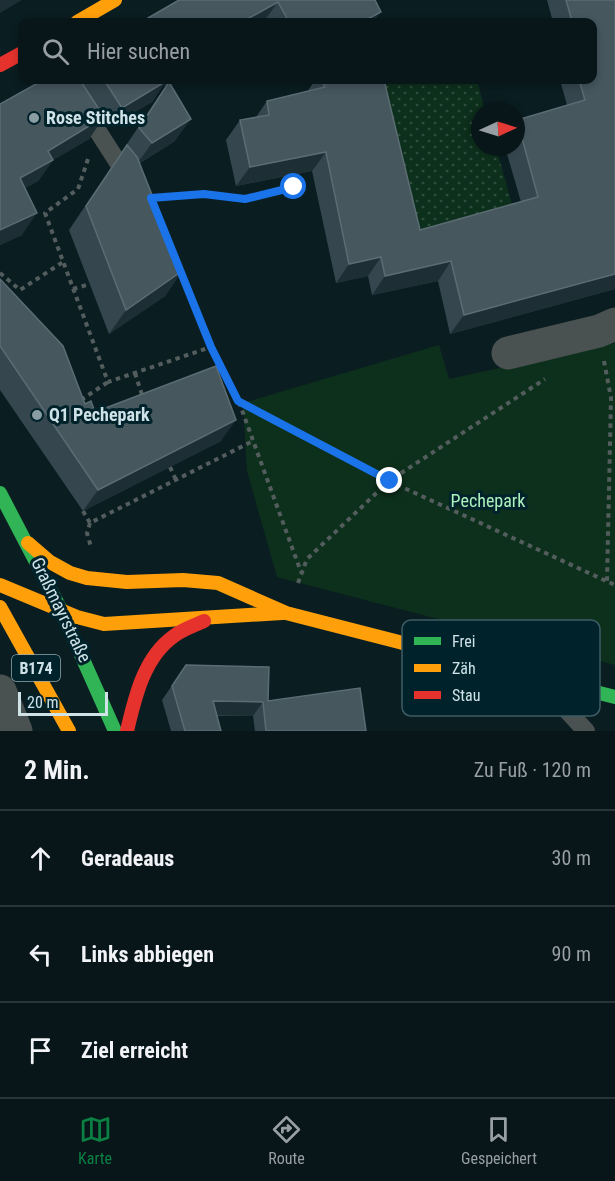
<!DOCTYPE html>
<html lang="de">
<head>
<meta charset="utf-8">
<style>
  body { margin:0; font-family:"Roboto Condensed",sans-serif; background:#111f22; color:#f1f3f6 }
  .compass { position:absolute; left:471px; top:102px; width:54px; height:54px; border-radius:50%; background:#081619; box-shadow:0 3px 9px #0003; rotate:86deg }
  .scale { position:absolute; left:18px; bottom:15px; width:90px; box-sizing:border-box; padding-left:6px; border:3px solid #cfe2e8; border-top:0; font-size:16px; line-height:21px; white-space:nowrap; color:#cfe2e8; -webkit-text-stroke:4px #00232b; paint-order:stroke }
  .stop { position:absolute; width:18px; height:18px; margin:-14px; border:4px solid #1a73e8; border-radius:50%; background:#fff }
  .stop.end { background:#1a73e8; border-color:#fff; box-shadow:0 2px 6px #0008 }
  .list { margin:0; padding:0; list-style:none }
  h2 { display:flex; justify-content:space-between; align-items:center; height:78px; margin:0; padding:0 24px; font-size:26px }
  h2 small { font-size:20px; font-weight:400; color:#989fa2 }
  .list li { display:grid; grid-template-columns:39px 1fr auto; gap:18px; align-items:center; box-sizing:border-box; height:96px; padding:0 24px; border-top:2px solid #293538 }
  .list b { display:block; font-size:22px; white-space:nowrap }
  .list em { font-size:20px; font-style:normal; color:#989fa2 }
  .icon { flex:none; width:33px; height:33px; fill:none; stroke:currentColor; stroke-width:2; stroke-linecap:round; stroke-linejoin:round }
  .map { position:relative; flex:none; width:615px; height:731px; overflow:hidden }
  .search { position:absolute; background:#081619; box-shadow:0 3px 9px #0003; left:18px; right:18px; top:18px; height:66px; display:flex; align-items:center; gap:15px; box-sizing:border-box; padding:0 21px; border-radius:12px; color:#989fa2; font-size:22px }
  .sheet { height:366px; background:#081619 }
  nav { display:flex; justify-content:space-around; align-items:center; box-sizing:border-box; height:84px; border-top:2px solid #293538; background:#081619; font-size:16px; color:#989fa2 }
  nav a { display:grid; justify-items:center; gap:3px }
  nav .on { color:#0b8043 }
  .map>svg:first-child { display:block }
</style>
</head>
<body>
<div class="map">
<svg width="615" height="731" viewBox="0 0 615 731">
  <defs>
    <pattern id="grass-dots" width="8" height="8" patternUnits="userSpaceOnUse" patternTransform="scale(1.5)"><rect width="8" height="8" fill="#0d301c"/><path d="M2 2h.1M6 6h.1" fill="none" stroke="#2f4e3d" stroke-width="1.8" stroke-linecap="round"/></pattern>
  </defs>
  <rect width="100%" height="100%" fill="#0a1d21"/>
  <path fill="url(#grass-dots)" d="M366 80H477L485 111H480V147H496L516 219 407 249Z"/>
  <path fill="#0d301c" d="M615 343V665L277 577 247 471 243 403 439 345 449 379Z"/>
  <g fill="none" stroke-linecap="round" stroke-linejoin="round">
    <g stroke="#545d5d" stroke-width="4" stroke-dasharray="4.5 4.5" stroke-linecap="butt">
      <path d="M88 159 78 189 45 213 108 382 211 347"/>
      <path d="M151 198 204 194 245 199 294 187"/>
      <path d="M180 269 211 347 238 401 389 481 615 585"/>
      <path d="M0 273 20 290 63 262"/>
      <path d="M73 289 90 284"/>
      <path d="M604 361 611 398 607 581"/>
      <path d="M135 373 143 398"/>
      <path d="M81 400 108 382"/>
      <path d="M239 402 301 572"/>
      <path d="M170 467 176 480"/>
      <path d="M83 511 90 523 253 441"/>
      <path d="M90 523 87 533 91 547"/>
      <path d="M298 583 307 559 389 481 545 379"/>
    </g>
    <g stroke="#4a5151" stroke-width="18">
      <path d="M65 80 117 161 132 177"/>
      <path d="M540 681 586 731"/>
    </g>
    <g stroke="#4a5151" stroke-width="33">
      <path d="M508 353 599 331 615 324"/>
      <path d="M0 691 16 731"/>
    </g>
    <g stroke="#30b455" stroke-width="14">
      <path d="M0 493 61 610 115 731"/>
      <path d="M403 643 615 697"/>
    </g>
    <g stroke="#ff9f0a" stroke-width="14">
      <path d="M77 22 115 0"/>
      <path d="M28 543 50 562 70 573 87 578 127 582 183 580 218 583 286 613 403 643"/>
      <path d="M0 585 77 617 104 624 282 613"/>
      <path d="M0 607 69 731"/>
    </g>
    <g stroke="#e5322d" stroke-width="14">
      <path d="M0 65 22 53"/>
      <path d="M127 731C135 697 144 657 174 636 183 629 194 626 204 621"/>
    </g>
  </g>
  <g fill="#36464e">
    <path d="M179 0H375L373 22H265L264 21 262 22H141Z"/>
    <path d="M547 0H615V289L450 334 438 281 372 295 368 276 336 283 312 171 236 186 226 140 240 120 256 117 267 101 307 92 315 80H384L420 230 521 202 505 147H516V120L567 105 560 80H592V22H553Z"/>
    <path d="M43 80H174L169 82 175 141 140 163 182 271 165 296 109 334 69 230 168 83 162 87 152 102 109 127 103 119 89 139 53 160 38 181 25 188 22 235 0 245V104Z"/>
    <path d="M0 279 85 404 95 412 221 441 83 511 0 390Z"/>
    <path d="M186 665 268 701 366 731H255L253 716H217L221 731H171L162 700Z"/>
  </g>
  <g fill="#1d2e35">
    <path d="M0 0H22L0 13Z"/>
    <path d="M278 2 264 21 262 22H242Z"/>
    <path d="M381 12 373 22H362Z"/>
    <path d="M159 80H174L162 87 152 102 109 127 122 108Z"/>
    <path d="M104 117 89 139 53 160 38 181 5 199 20 178 48 151Z"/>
    <path d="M191 119 175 141 136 165 152 143Z"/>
    <path d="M326 152 312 171 236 186 250 167Z"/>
    <path d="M37 213 22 235 0 245V230Z"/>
    <path d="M381 257 368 276 336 283 349 264Z"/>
    <path d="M451 261 438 281 372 295 385 276Z"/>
    <path d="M182 271 165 296 109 334 126 310Z"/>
    <path d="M615 274V289L450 334 464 315Z"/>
    <path d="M236 420 221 441 83 511 98 490Z"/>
    <path d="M213 701 263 702 253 716 203 715Z"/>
  </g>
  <g fill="#46575e" stroke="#5c6c74" stroke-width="1.5">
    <path d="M179 0H375L381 12 362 22H289L278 2 242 22H141Z"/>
    <path d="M566 0H615V274L464 315 451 261 385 276 381 257 349 264 326 152 250 167 240 120 269 115 267 101 325 87 321 80H384L420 230 538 197 517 120 585 100 579 80H592V22H566L572 21Z"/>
    <path d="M43 80H80L104 117 48 151 53 160 20 178 37 213 0 230V104Z"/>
    <path d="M104 80H164L165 82 122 108Z"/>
    <path d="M169 82 191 119 152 143 139 128Z"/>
    <path d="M127 145 137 157 182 271 126 310 86 206Z"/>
    <path d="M0 279 63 346 85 404 91 401 95 412 216 366 236 420 98 490 0 346Z"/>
    <path d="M186 665 269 667 268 701 360 688 366 731H266L263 702 213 701 221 731H185L172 686Z"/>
  </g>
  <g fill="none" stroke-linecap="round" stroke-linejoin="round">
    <path stroke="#1a73e8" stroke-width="8" d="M294 187 245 199 204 194 151 198 211 347 238 401 390 481"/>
  </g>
  <g fill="#8a9da2" stroke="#00232b" stroke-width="2">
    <circle cx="34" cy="118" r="6"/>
    <circle cx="37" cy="415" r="6"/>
  </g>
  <g text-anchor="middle" stroke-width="6" stroke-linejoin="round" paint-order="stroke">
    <rect fill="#00232b" stroke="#91a9af" stroke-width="1.5" x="12" y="655" width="48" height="26" rx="4.5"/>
    <g font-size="16" font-weight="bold" fill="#cfe2e8">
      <text x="36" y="674">B174</text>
    </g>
    <g font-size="18" font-weight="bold" fill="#cfe2e8" stroke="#00232b" text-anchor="start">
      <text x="46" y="124">Rose Stitches</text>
      <text x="49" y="421">Q1 Pechepark</text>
    </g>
    <g font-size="18" fill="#aaf1bc" stroke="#00232b">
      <text x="488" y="507">Pechepark</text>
    </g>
    <g font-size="18" fill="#cfe2e8" stroke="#00232b">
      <text transform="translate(61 610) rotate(64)" y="6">Graßmayrstraße</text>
    </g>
  </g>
  <rect x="402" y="620" width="198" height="96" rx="9" fill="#00232b" stroke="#3e5c64" stroke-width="1.5"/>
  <rect x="414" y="637" width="27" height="8" fill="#30b455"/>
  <rect x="414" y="664" width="27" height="8" fill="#ff9f0a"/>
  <rect x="414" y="691" width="27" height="8" fill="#e5322d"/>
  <g font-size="16" fill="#cfe2e8">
    <text x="452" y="647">Frei</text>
    <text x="452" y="674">Zäh</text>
    <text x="452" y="701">Stau</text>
  </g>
</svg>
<svg class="compass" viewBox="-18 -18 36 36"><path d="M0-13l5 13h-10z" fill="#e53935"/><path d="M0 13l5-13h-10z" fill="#989fa2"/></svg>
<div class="scale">20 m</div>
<div class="stop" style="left:294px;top:187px"></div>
<div class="stop end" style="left:390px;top:481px"></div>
<div class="search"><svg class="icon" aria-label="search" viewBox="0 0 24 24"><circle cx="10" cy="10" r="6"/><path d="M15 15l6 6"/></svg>Hier suchen</div>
</div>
<section class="sheet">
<h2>2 Min.<small>Zu Fuß · 120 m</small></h2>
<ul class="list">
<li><svg class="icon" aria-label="ahead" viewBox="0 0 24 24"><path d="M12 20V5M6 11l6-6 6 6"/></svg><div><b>Geradeaus</b></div><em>30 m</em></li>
<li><svg class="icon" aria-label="left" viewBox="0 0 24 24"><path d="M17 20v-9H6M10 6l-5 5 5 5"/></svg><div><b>Links abbiegen</b></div><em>90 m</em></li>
<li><svg class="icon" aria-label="arrive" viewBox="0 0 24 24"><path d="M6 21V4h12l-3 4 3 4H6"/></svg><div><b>Ziel erreicht</b></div></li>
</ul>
</section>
<nav>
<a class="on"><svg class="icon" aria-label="map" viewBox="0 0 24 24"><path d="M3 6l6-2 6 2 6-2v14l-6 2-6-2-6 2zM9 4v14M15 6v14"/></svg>Karte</a>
<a><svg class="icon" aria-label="directions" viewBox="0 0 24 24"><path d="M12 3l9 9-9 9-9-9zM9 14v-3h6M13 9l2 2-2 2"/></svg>Route</a>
<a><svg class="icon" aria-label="saved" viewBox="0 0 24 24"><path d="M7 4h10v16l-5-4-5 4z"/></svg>Gespeichert</a>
</nav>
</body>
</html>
